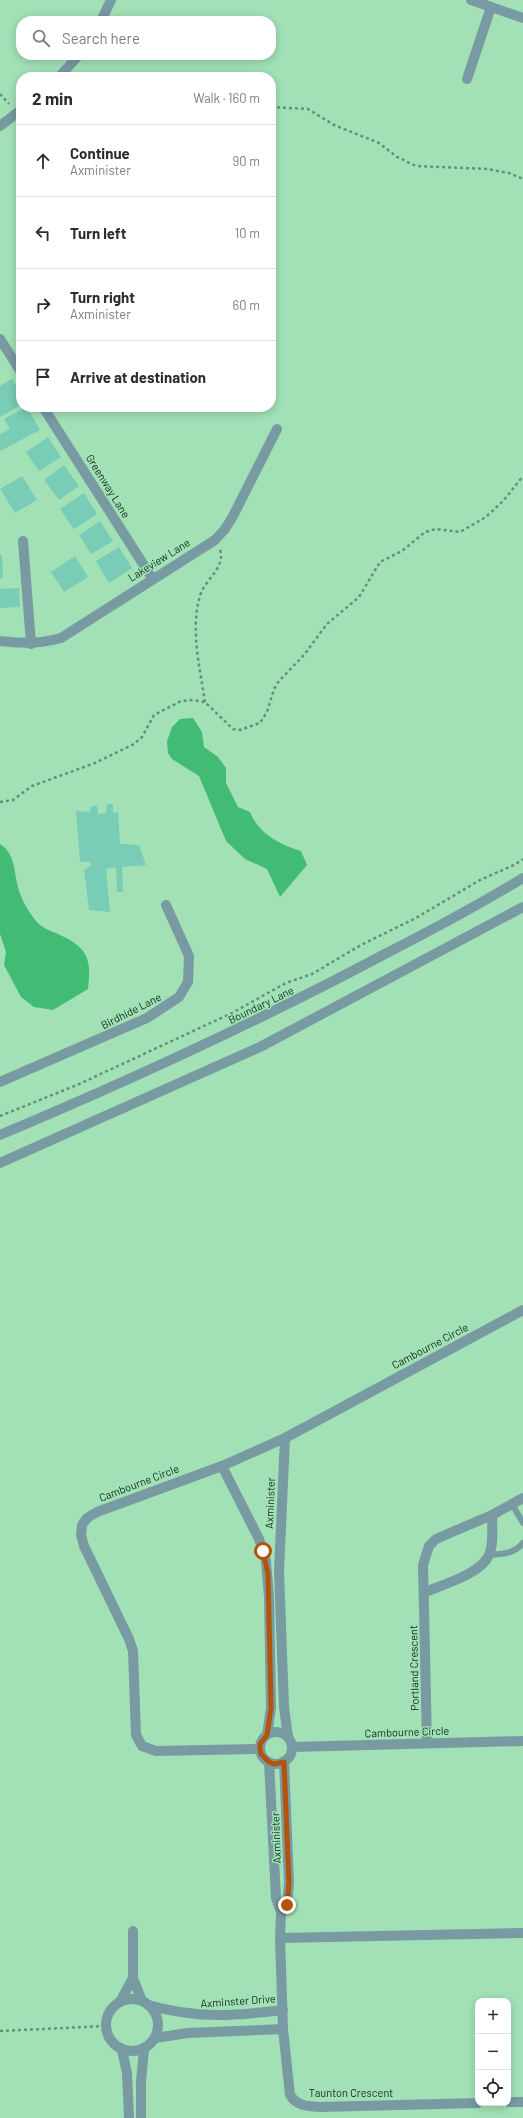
<!DOCTYPE html>
<html lang="en">
<head>
<meta charset="utf-8">
<style>
  body { margin:0; font-family:Barlow,sans-serif; background:#f2f2f3; color:#2b2b33 }
  .controls { position:absolute; right:12px; bottom:12px; display:grid; overflow:hidden; border-radius:8px; box-shadow:0 2px 10px #0003 }
  .controls button { width:36px; height:36px; display:grid; place-items:center; padding:0; border:0; border-bottom:1px solid #e1e1e2; background:#fff; color:#2b2b33; font:20px sans-serif }
  .stop { position:absolute; width:12px; height:12px; margin:-9px; border:3px solid #b45309; border-radius:50%; background:#fff }
  .stop.end { background:#b45309; border-color:#fff; box-shadow:0 1px 4px #0008 }
  .list { margin:0; padding:0; list-style:none }
  h2 { display:flex; justify-content:space-between; align-items:center; height:52px; margin:0; padding:0 16px; font-size:17px }
  h2 small { font-size:13px; font-weight:400; color:#7c7c81 }
  .list li { display:grid; grid-template-columns:26px 1fr auto; gap:12px; align-items:center; box-sizing:border-box; height:72px; padding:0 16px; border-top:1px solid #e1e1e2 }
  .list b { display:block; font-size:15px; white-space:nowrap }
  .list p { margin:0; font-size:13px; white-space:nowrap; color:#7c7c81 }
  .list em { font-size:13px; font-style:normal; color:#7c7c81 }
  .icon { flex:none; width:22px; height:22px; fill:none; stroke:currentColor; stroke-width:2; stroke-linecap:round; stroke-linejoin:round }
  .map { position:relative; flex:none; width:523px; height:2118px; overflow:hidden }
  .search { position:absolute; background:#fff; box-shadow:0 2px 10px #0003; left:16px; top:16px; width:260px; height:44px; display:flex; align-items:center; gap:10px; box-sizing:border-box; padding:0 14px; border-radius:16px; color:#7c7c81; font-size:15px }
  .panel { position:absolute; background:#fff; box-shadow:0 2px 10px #0003; left:16px; top:72px; width:260px; height:340px; border-radius:16px }
  .map>svg:first-child { display:block }
</style>
</head>
<body>
<div class="map">
<svg width="523" height="2118" viewBox="0 0 523 2118">
  <rect width="100%" height="100%" fill="#a2e1b6"/>
  <g fill="#42bb74">
    <path d="M193 718 202 732 204 747 218 757 226 768V783L238 807 250 812C259 834 279 844 301 851L307 865 280 897 267 869 245 859 226 841 199 776 172 759 168 753 167 741 172 727 180 719Z"/>
    <path d="M0 844C18 855 13 879 21 896 24 904 31 915 37 922 42 928 51 931 58 934 87 947 92 958 88 989L53 1010 34 1007 21 997 4 965 6 952 0 934Z"/>
  </g>
  <g fill="#79ccb5">
    <path d="M12 379 21 394V405L0 417V386Z"/>
    <path d="M27 407 40 430 0 451V434L10 429 4 419Z"/>
    <path d="M48 437 61 457 39 471 26 452Z"/>
    <path d="M64 465 79 486 59 500 44 480Z"/>
    <path d="M22 476 37 500 15 513 0 489Z"/>
    <path d="M84 493 97 514 74 529 60 509Z"/>
    <path d="M100 521 113 541 91 554 79 535Z"/>
    <path d="M119 547 132 568 109 583 96 561Z"/>
    <path d="M0 555H2L3 578H0Z"/>
    <path d="M75 556 88 577 64 592 51 572Z"/>
    <path d="M19 588 20 607 0 608V589Z"/>
    <path d="M107 804H113V813L118 812 120 844 139 845 146 865 122 867 123 892H117L116 867 106 869 110 912 89 910 84 870 91 866 90 862H80L76 811 90 812V807L97 805 98 814 106 813Z"/>
  </g>
  <g fill="none" stroke-linecap="round" stroke-linejoin="round">
    <g stroke="#649374" stroke-width="2.5" stroke-dasharray="3 3" stroke-linecap="butt">
      <path d="M0 94 9 104"/>
      <path d="M271 107 308 109 334 125 379 143 397 157 416 166 487 169 509 173 523 179"/>
      <path d="M205 702C200 668 190 630 200 596 204 580 226 568 220 550"/>
      <path d="M0 802 13 800 32 786 95 763 134 744 142 737 154 715 181 701 192 700 205 702 233 729 240 730 260 723 267 712 274 689 279 681 304 655 327 624 359 597 380 562 402 551 425 532 436 529 460 532 486 517 504 500 523 476"/>
      <path d="M0 1116 77 1085 232 1013 286 983 312 974 361 945 416 918 480 880 514 865 523 859"/>
      <path d="M0 2031 106 2026"/>
    </g>
    <g stroke="#789aa2" stroke-width="6">
      <path d="M512 1504 523 1523"/>
      <path d="M489 1555C503 1554 514 1554 523 1543"/>
    </g>
    <g stroke="#789aa2" stroke-width="10">
      <path d="M471 0 523 18"/>
      <path d="M101 21 111 0"/>
      <path d="M59 77 79 55"/>
      <path d="M467 79 491 7"/>
      <path d="M0 126 21 110"/>
      <path d="M0 339 21 372"/>
      <path d="M43 407 152 578"/>
      <path d="M23 541 31 644"/>
      <path d="M0 641C22 644 40 644 61 638L215 540 225 529 233 516 277 429"/>
      <path d="M0 1082 147 1018 179 997 188 982 189 956 166 905"/>
      <path d="M0 1135C131 1080 257 1022 383 955 430 931 477 906 523 878"/>
      <path d="M0 1163 260 1047 523 907"/>
      <path d="M285 1438 279 1571 284 1707 288 1737"/>
      <path d="M222 1466 259 1539 266 1561 269 1597 271 1708 267 1735"/>
      <path d="M425 1592C442 1585 481 1574 489 1555 494 1543 492 1528 492 1515"/>
      <circle cx="276" cy="1748" r="16"/>
      <path d="M427 1743 423 1565 429 1546 436 1539 492 1515 523 1498"/>
      <path d="M292 1747 523 1741"/>
      <path d="M260 1749 156 1751 142 1746 136 1735 133 1651 129 1639 84 1546 81 1535 82 1525 87 1518 97 1512 222 1466 285 1438 523 1310"/>
      <path d="M269 1762 276 1898 281 1912 280 1938 283 2029 290 2095C297 2106 307 2106 320 2107L478 2103"/>
      <path d="M281 1912 287 1905 289 1883 284 1761"/>
      <path d="M133 1931V1978L142 2001"/>
      <path d="M280 1938 523 1933"/>
      <circle cx="132" cy="2025" r="26"/>
      <path d="M120 2002 133 1978"/>
      <path d="M148 2005C198 2019 233 2016 283 2010"/>
      <path d="M155 2038 188 2033 283 2029"/>
      <path d="M122 2050 127 2073 129 2118"/>
      <path d="M508 2102H523"/>
      <path d="M141 2118V2082L144 2049"/>
    </g>
  </g>
  <g fill="none" stroke-linecap="round" stroke-linejoin="round">
    <path stroke="#b45309" stroke-width="5" d="M263 1551 268 1574 271 1708 267 1735 260 1744V1749L261 1754 269 1762 274 1764 284 1762 289 1883 287 1905"/>
  </g>
  <g text-anchor="middle" stroke-width="3" stroke-linejoin="round" paint-order="stroke">
    <g font-size="11" fill="#122c1c" stroke="#a2e1b6">
      <text transform="translate(108 486) rotate(58)" y="4">Greenway Lane</text>
      <text transform="translate(159 560) rotate(-32)" y="4">Lakeview Lane</text>
      <text transform="translate(261 1005) rotate(-26)" y="4">Boundary Lane</text>
      <text transform="translate(131 1011) rotate(-27)" y="4">Birdhide Lane</text>
      <text transform="translate(430 1346) rotate(-28)" y="4">Cambourne Circle</text>
      <text transform="translate(139 1483) rotate(-21)" y="4">Cambourne Circle</text>
      <text transform="translate(270 1503) rotate(-88)" y="4">Axminister</text>
      <text transform="translate(414 1668) rotate(-91)" y="4">Portland Crescent</text>
      <text transform="translate(407 1732) rotate(-2)" y="4">Cambourne Circle</text>
      <text transform="translate(276 1838) rotate(-92)" y="4">Axminister</text>
      <text transform="translate(238 2001) rotate(-4)" y="4">Axminster Drive</text>
      <text x="351" y="2097">Taunton Crescent</text>
    </g>
  </g>
</svg>
<div class="controls">
<button>+</button>
<button>−</button>
<button><svg class="icon" aria-label="locate" viewBox="0 0 24 24"><circle cx="12" cy="12" r="6"/><path d="M12 2v4M12 18v4M2 12h4M18 12h4"/></svg></button>
</div>
<div class="stop" style="left:263px;top:1551px"></div>
<div class="stop end" style="left:287px;top:1905px"></div>
<div class="search"><svg class="icon" aria-label="search" viewBox="0 0 24 24"><circle cx="10" cy="10" r="6"/><path d="M15 15l6 6"/></svg>Search here</div>
<section class="panel">
<h2>2 min<small>Walk · 160 m</small></h2>
<ul class="list">
<li><svg class="icon" aria-label="ahead" viewBox="0 0 24 24"><path d="M12 20V5M6 11l6-6 6 6"/></svg><div><b>Continue</b><p>Axminister</p></div><em>90 m</em></li>
<li><svg class="icon" aria-label="left" viewBox="0 0 24 24"><path d="M17 20v-9H6M10 6l-5 5 5 5"/></svg><div><b>Turn left</b></div><em>10 m</em></li>
<li><svg class="icon" aria-label="right" viewBox="0 0 24 24"><path d="M7 20v-9h11M14 6l5 5-5 5"/></svg><div><b>Turn right</b><p>Axminister</p></div><em>60 m</em></li>
<li><svg class="icon" aria-label="arrive" viewBox="0 0 24 24"><path d="M6 21V4h12l-3 4 3 4H6"/></svg><div><b>Arrive at destination</b></div></li>
</ul>
</section>
</div>
</body>
</html>
